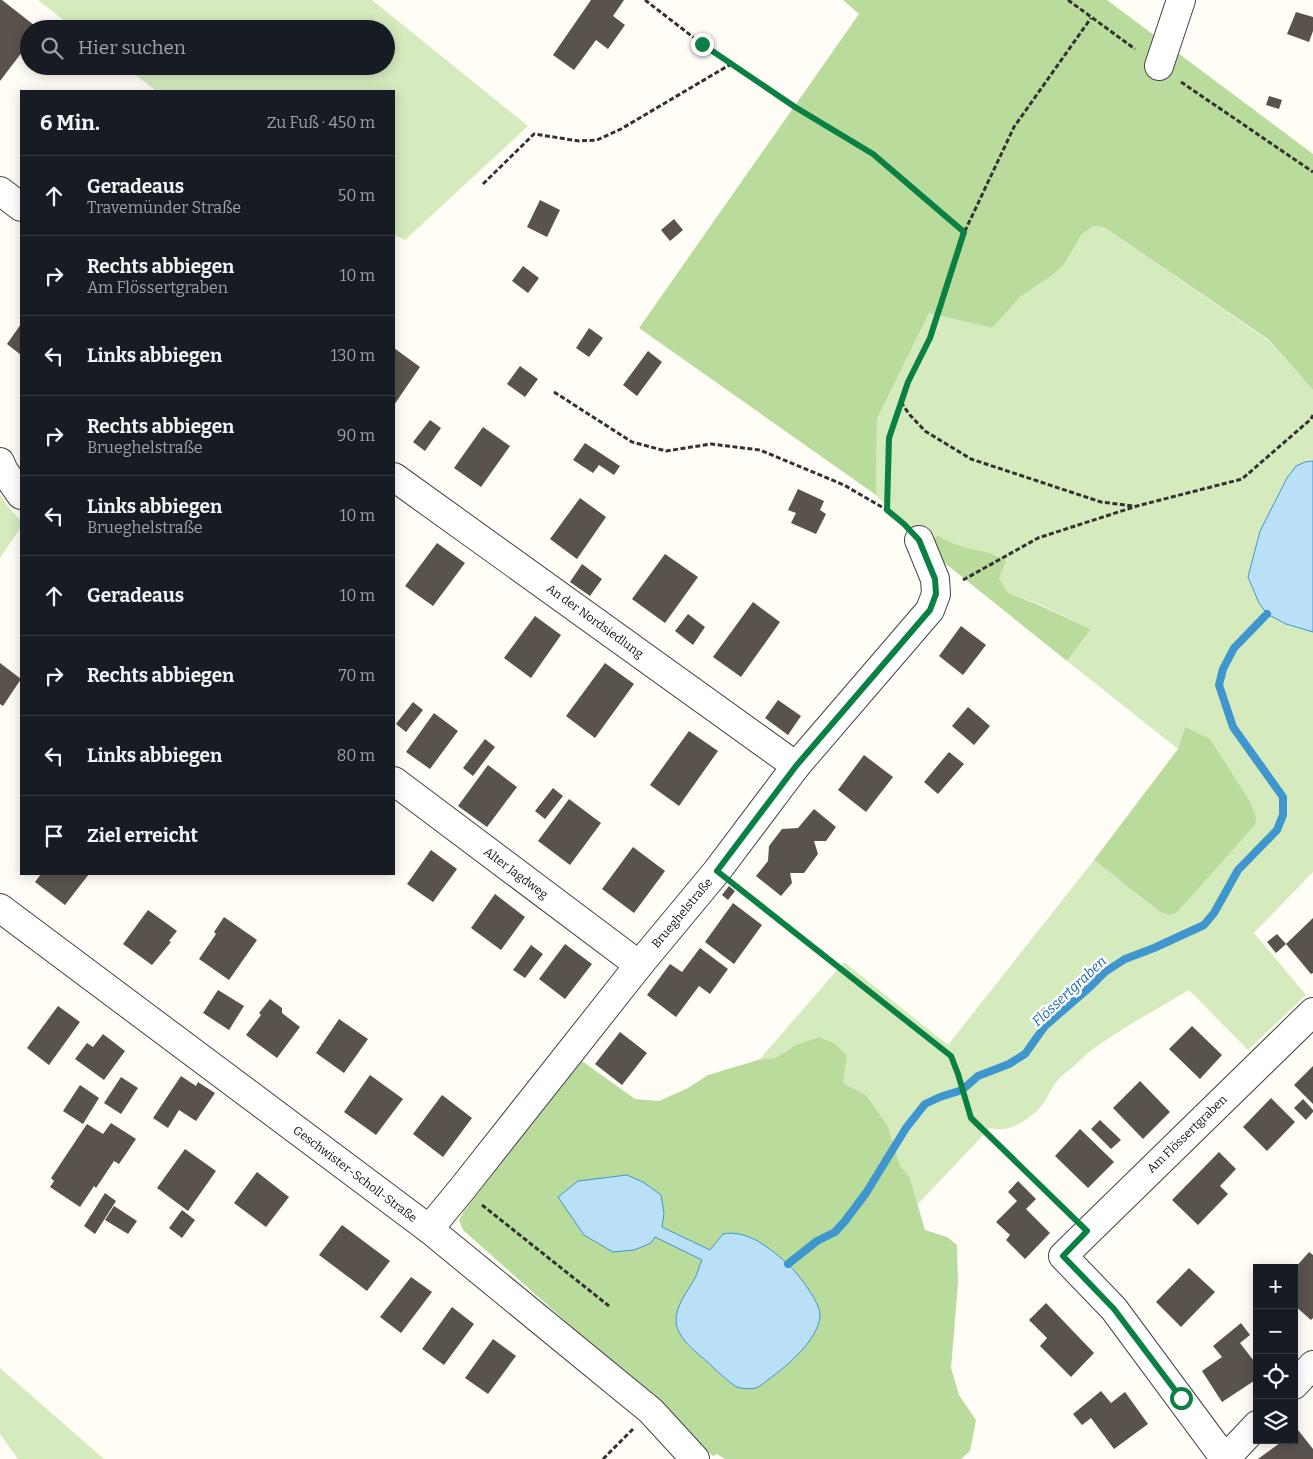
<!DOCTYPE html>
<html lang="de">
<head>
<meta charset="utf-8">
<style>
  body { margin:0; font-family:Bitter,serif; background:#20242c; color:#f1f3f6 }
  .controls { position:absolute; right:15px; bottom:15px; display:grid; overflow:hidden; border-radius:0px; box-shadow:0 2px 12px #0003 }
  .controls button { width:45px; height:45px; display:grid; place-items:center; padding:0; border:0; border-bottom:1px solid #363941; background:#171b24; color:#f1f3f6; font:25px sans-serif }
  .stop { position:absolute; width:15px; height:15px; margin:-11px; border:4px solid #0b8043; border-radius:50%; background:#fff }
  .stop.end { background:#0b8043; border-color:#fff; box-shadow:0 1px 5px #0008 }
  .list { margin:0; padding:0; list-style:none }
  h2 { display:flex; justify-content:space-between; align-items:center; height:65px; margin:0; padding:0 20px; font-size:21px }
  h2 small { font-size:16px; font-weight:400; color:#9ea1a6 }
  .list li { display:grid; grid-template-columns:32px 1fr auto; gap:15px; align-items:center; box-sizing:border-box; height:80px; padding:0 20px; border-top:1px solid #363941 }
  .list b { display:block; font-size:19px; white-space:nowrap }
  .list p { margin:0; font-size:16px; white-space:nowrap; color:#9ea1a6 }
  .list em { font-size:16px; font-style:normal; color:#9ea1a6 }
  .icon { flex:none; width:28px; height:28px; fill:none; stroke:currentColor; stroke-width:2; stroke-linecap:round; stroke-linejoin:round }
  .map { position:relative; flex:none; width:1313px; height:1459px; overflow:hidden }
  .search { position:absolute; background:#171b24; box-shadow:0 2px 12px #0003; left:20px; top:20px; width:375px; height:55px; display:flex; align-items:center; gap:12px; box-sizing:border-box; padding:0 18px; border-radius:28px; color:#9ea1a6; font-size:19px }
  .panel { position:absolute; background:#171b24; box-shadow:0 2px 12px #0003; left:20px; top:90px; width:375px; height:785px; border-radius:0px }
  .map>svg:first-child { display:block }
</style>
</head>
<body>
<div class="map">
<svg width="1313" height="1459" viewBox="0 0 1313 1459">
  <rect width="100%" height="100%" fill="#fffdf5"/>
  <g fill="#d5ebbd">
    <path d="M38 0H372L528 126 405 240 394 235V91H156L124 66H386V29H75Z"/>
    <path d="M1093 226 1104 227 1269 341 1313 390V872L1254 933 1306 995 1248 1050 1189 990C1156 1010 1119 1029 1088 1053 1079 1061 1071 1069 1062 1076 1048 1088 1048 1104 1032 1115 1020 1125 1006 1132 990 1128L917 1205 910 1178 900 1167 888 1126 866 1095 843 1083 847 1056 796 1045 775 1058 759 1060 844 962 948 1045 1094 860 1160 912 1170 915 1185 727 1178 749 1067 661 1091 629 1039 604 1008 593 999 578 998 555C977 551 956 547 938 535L926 548 876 495 877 419 929 313 992 328 1020 297 1054 274 1065 263 1081 235Z"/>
    <path d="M0 494 8 507 21 521V527L0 558Z"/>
    <path d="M0 1368 104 1459H18L0 1434Z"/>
  </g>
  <g fill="#b9dc9c">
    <path d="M843 0H1107L1313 154V390L1269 340 1104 227 1093 226 1081 235 1065 263 1054 274 1020 297 992 328 929 313 877 419 876 495 639 328 859 14Z"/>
    <path d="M938 535C947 541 956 545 968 548 981 552 995 552 1006 561L999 578 1008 593 1039 605 1091 629 1067 661 926 548Z"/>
    <path d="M1185 727 1210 739 1249 800 1256 817 1255 825 1176 913 1169 915 1160 912 1094 860 1178 749Z"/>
    <path d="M819 1037 835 1044 847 1056 843 1083 866 1095 888 1126 900 1166 910 1178 925 1230 947 1237 957 1245 958 1283 951 1368 959 1395 976 1420 970 1451 961 1459H725L717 1454 713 1456 663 1408 463 1230 459 1220 464 1211 582 1061 635 1099 659 1101 688 1088 708 1075 758 1060 775 1058 796 1045Z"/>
  </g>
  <g fill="#b9e0f7" stroke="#3f96cf">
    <path d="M1313 461V632L1286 624 1267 614 1259 603 1248 577 1260 531 1287 478 1296 466 1305 462Z"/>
    <path d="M627 1175 643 1182 661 1195 664 1213 662 1227 710 1250 723 1234C748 1229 771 1249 789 1265 798 1274 821 1303 820 1316 818 1340 787 1366 769 1379 765 1382 761 1386 756 1388 752 1389 742 1389 737 1387 731 1385 710 1364 703 1358 693 1350 677 1336 676 1322 675 1306 688 1291 695 1278 698 1272 699 1266 702 1260L655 1237 651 1243 634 1250 613 1252 584 1235 558 1197 578 1181Z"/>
  </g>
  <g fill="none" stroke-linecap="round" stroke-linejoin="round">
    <path stroke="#3f96cf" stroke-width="8" d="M788 1264 817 1241 835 1232 845 1221 866 1193 906 1128 925 1104 940 1097 962 1090 978 1076 1009 1064 1025 1054 1045 1026 1090 987 1105 972 1125 959 1154 948 1204 925 1214 913 1238 870 1277 830 1283 815V797L1233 727 1219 685 1223 669 1234 648 1267 614"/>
  </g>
  <g fill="#5a524d">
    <path d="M0 0H2L39 29H29V43L0 81Z"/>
    <path d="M591 0H624L613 16 625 25 608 49 596 40 574 70 553 55Z"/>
    <path d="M1296 12 1313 17V31L1309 42 1287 34Z"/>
    <path d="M1269 96 1282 100 1279 109 1266 105Z"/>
    <path d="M540 200 560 210 547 237 527 227Z"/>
    <path d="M674 219 683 230 670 241 661 230Z"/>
    <path d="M523 266 539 278 528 293 512 281Z"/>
    <path d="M21 324V355L7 344Z"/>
    <path d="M589 328 603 338 589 357 576 348Z"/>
    <path d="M394 348 420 367 394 405Z"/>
    <path d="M648 351 662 362 637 396 623 385Z"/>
    <path d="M520 366 538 379 525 397 507 384Z"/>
    <path d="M430 420 441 428 425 451 413 442Z"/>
    <path d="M483 427 510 446 481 487 454 468Z"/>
    <path d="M585 443 620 466 614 475 599 465 593 473 573 460Z"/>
    <path d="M798 489 824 501 820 510 826 514 816 534 791 523 796 513 788 510Z"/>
    <path d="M580 498 606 517 577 559 550 539Z"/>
    <path d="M437 543 465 563 433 606 405 586Z"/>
    <path d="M665 554 698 577 665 623 632 599Z"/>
    <path d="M582 564 602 579 590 596 570 582Z"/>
    <path d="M753 602 780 622 741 677 713 657Z"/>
    <path d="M688 614 705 627 693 645 675 631Z"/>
    <path d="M535 616 561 635 531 678 504 658Z"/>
    <path d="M961 626 986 645 963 675 939 656Z"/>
    <path d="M0 663 21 679 3 706 0 704Z"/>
    <path d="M605 663 634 684 595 738 566 716Z"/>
    <path d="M778 700 801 716 788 735 765 718Z"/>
    <path d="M413 702 423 710 406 732 396 724Z"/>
    <path d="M968 707 990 726 974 745 952 726Z"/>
    <path d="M434 713 458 731 430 769 406 752Z"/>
    <path d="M689 731 718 751 679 806 650 785Z"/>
    <path d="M485 739 495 747 473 776 463 768Z"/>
    <path d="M949 752 964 764 938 794 924 782Z"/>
    <path d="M864 755 893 777 866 812 838 790Z"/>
    <path d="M488 765 517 787 487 827 458 806Z"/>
    <path d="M553 788 563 796 545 819 535 811Z"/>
    <path d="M569 799 601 823 570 865 538 841Z"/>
    <path d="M814 809 836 827 826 841H814L818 854 804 873H790L792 883 781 896 756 876 768 861 769 846 782 829 798 828Z"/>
    <path d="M633 847 665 871 634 913 602 889Z"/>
    <path d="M431 850 457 869 433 902 407 884Z"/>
    <path d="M41 874H89L65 905 35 882Z"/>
    <path d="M729 886 735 891 728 900 722 895Z"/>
    <path d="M495 894 525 917 501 950 471 928Z"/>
    <path d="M733 903 762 925 734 964 705 942Z"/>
    <path d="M148 910 177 931 169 941 171 942 152 965 123 944Z"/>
    <path d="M224 917 257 940 229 980 199 959 216 934 214 932Z"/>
    <path d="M1313 918V973L1311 974 1286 944Z"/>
    <path d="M1277 934 1286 944 1276 953 1267 942Z"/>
    <path d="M565 944 592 964 565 999 539 979Z"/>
    <path d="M531 945 543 954 525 978 513 970Z"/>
    <path d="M700 948 728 969 710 994 699 986 676 1017 647 995 670 964 682 972Z"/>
    <path d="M218 990 244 1006 229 1030 203 1013Z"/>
    <path d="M270 999 282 1008V1013L300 1027 277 1058 246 1035 261 1015 259 1013Z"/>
    <path d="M58 1006 80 1022 49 1065 27 1048Z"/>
    <path d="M339 1019 368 1039 344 1073 316 1053Z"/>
    <path d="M1192 1026 1222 1055 1200 1079 1169 1049Z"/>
    <path d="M620 1032 647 1053 622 1085 595 1064Z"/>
    <path d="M103 1034 125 1051 104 1080 75 1059 87 1043 93 1047Z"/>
    <path d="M1313 1066V1104L1294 1085Z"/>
    <path d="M370 1075 403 1099 376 1135 344 1112Z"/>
    <path d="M181 1076 196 1086 198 1082 215 1093 196 1121 179 1110 168 1128 153 1118Z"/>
    <path d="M121 1077 138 1088 121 1114 104 1103Z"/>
    <path d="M1140 1081 1170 1112 1143 1139 1113 1108Z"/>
    <path d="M80 1085 99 1098 83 1124 63 1111Z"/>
    <path d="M442 1095 472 1118 443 1157 413 1134Z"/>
    <path d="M1271 1098 1295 1122 1267 1151 1243 1127Z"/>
    <path d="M1303 1099 1313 1110V1112L1306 1120 1294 1108Z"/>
    <path d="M1100 1120 1121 1140 1111 1149 1091 1129Z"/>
    <path d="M111 1123 136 1139 119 1164 114 1161 96 1188 94 1186 80 1207 50 1187 54 1181 51 1178 87 1124 103 1134Z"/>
    <path d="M1080 1129 1114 1162 1088 1188 1055 1156Z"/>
    <path d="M185 1149 216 1171 188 1211 157 1188Z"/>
    <path d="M1219 1152 1236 1169 1220 1186 1228 1194 1198 1225 1172 1200Z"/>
    <path d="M257 1172 289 1197 266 1227 234 1203Z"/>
    <path d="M1018 1181 1036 1199 1026 1209 1050 1233 1025 1259 1006 1240 1010 1235 996 1222 1017 1201 1008 1192Z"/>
    <path d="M105 1193 116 1201 95 1234 84 1226Z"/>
    <path d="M114 1206 137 1221 128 1234 105 1220Z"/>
    <path d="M182 1210 195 1220 182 1238 169 1228Z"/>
    <path d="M342 1225 390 1261 367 1291 319 1255Z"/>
    <path d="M1309 1252 1313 1255V1318L1311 1320 1294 1305V1279L1297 1276 1294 1273V1269Z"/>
    <path d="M1189 1268 1215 1292 1181 1327 1156 1302Z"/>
    <path d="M411 1277 432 1292 401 1333 380 1317Z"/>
    <path d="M1046 1303 1094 1353 1071 1377 1040 1346 1047 1338 1029 1320Z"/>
    <path d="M452 1307 474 1324 444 1365 422 1349Z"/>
    <path d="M1241 1323 1250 1335 1240 1343 1257 1365V1379L1222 1402 1202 1371 1222 1357 1213 1346Z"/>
    <path d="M493 1339 516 1356 488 1394 465 1378Z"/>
    <path d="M1101 1391 1111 1403 1125 1392 1148 1424 1114 1449 1091 1418 1082 1425 1073 1414Z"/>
    <path d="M1298 1430 1313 1449V1459H1258L1284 1440H1294V1433Z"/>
  </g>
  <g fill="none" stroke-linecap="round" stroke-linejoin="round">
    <g stroke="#444" stroke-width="30">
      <g id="minor">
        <path d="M1159 66 1181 0"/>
        <path d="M0 191 21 207"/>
        <path d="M0 462 4 471 21 495"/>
        <path d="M394 477 796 766"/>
        <path d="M394 781 639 965"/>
        <path d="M0 908 429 1229 651 1411 695 1459"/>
        <path d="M429 1229 462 1189 639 965 717 871 796 766 930 610 936 594 935 579 919 540"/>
        <path d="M1294 1385 1313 1365"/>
        <path d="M1225 1459 1114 1309 1063 1256 1313 1012"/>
        <path d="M1225 1459 1257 1425"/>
      </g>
    </g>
    <g stroke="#333" stroke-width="3" stroke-dasharray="5 2.5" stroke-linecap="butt">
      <path d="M645 0 702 44 795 107 873 154 964 233"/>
      <path d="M1068 0 1135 49"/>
      <path d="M1181 82 1313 172"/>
      <path d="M483 184 534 134 579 141 597 140 621 129 731 64"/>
      <path d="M554 392 632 442 666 451 711 444 760 450 844 485 887 510 901 522"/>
      <path d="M901 402 909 414 925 431 971 459 1101 502 1133 506"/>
      <path d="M887 510 889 437 908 382 930 338 964 233 1014 127 1091 18"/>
      <path d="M963 580 1038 538 1137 506 1242 479 1311 419 1313 415"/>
      <path d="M739 888 951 1055 959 1074 971 1119 1068 1213"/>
      <path d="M482 1205 609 1306"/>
      <path d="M603 1459 633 1429"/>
    </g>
    <use href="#minor" stroke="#fff" stroke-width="28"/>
  </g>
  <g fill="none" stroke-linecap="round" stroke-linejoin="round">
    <path stroke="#0b8043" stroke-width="6" d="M702 44 795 107 873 154 964 232 930 338 908 382 889 438 887 510 904 524 919 540 935 579 936 594 930 610 796 766 717 871 951 1056 958 1074 971 1118 1087 1231 1063 1256 1114 1309 1181 1398"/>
  </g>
  <g text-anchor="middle" stroke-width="5" stroke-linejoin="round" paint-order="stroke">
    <g font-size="12" fill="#111" stroke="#fff">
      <text transform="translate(595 621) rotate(36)" y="4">An der Nordsiedlung</text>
      <text transform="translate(516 873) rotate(37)" y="4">Alter Jagdweg</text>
      <text transform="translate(682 913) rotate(-50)" y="4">Brueghelstraße</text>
      <text transform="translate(1187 1134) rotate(-44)" y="4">Am Flössertgraben</text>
      <text transform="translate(355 1174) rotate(37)" y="4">Geschwister-Scholl-Straße</text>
    </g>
    <g font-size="14" font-style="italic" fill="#1768a6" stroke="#fff">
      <text transform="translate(1069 991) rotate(-43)" y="5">Flössertgraben</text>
    </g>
  </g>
</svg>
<div class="controls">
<button>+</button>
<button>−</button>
<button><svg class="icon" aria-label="locate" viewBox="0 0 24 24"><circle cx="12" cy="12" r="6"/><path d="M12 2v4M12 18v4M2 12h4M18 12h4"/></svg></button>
<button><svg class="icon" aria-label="layers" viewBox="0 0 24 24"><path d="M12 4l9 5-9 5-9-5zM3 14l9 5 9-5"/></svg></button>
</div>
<div class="stop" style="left:1181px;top:1398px"></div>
<div class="stop end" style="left:702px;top:44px"></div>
<div class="search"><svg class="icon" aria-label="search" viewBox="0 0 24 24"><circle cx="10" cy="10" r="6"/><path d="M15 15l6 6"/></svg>Hier suchen</div>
<section class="panel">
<h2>6 Min.<small>Zu Fuß · 450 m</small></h2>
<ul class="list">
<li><svg class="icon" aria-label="ahead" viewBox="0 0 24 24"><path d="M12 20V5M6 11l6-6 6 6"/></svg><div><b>Geradeaus</b><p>Travemünder Straße</p></div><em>50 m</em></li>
<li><svg class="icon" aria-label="right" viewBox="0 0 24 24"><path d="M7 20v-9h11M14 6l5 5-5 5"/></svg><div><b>Rechts abbiegen</b><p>Am Flössertgraben</p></div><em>10 m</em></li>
<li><svg class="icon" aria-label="left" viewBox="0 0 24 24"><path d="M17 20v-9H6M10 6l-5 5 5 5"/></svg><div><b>Links abbiegen</b></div><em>130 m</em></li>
<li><svg class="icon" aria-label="right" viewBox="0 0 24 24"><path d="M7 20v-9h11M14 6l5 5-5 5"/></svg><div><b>Rechts abbiegen</b><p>Brueghelstraße</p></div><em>90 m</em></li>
<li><svg class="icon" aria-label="left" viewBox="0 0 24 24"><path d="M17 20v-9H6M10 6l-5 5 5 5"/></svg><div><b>Links abbiegen</b><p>Brueghelstraße</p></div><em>10 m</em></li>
<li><svg class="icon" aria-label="ahead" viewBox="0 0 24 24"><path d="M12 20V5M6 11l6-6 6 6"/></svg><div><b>Geradeaus</b></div><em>10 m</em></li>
<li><svg class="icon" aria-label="right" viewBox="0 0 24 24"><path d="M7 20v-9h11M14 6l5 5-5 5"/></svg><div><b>Rechts abbiegen</b></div><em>70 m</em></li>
<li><svg class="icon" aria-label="left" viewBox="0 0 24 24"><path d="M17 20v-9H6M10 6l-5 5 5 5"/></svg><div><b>Links abbiegen</b></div><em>80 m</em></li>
<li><svg class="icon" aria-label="arrive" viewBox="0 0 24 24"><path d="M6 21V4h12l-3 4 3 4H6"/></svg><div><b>Ziel erreicht</b></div></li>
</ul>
</section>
</div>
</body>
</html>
